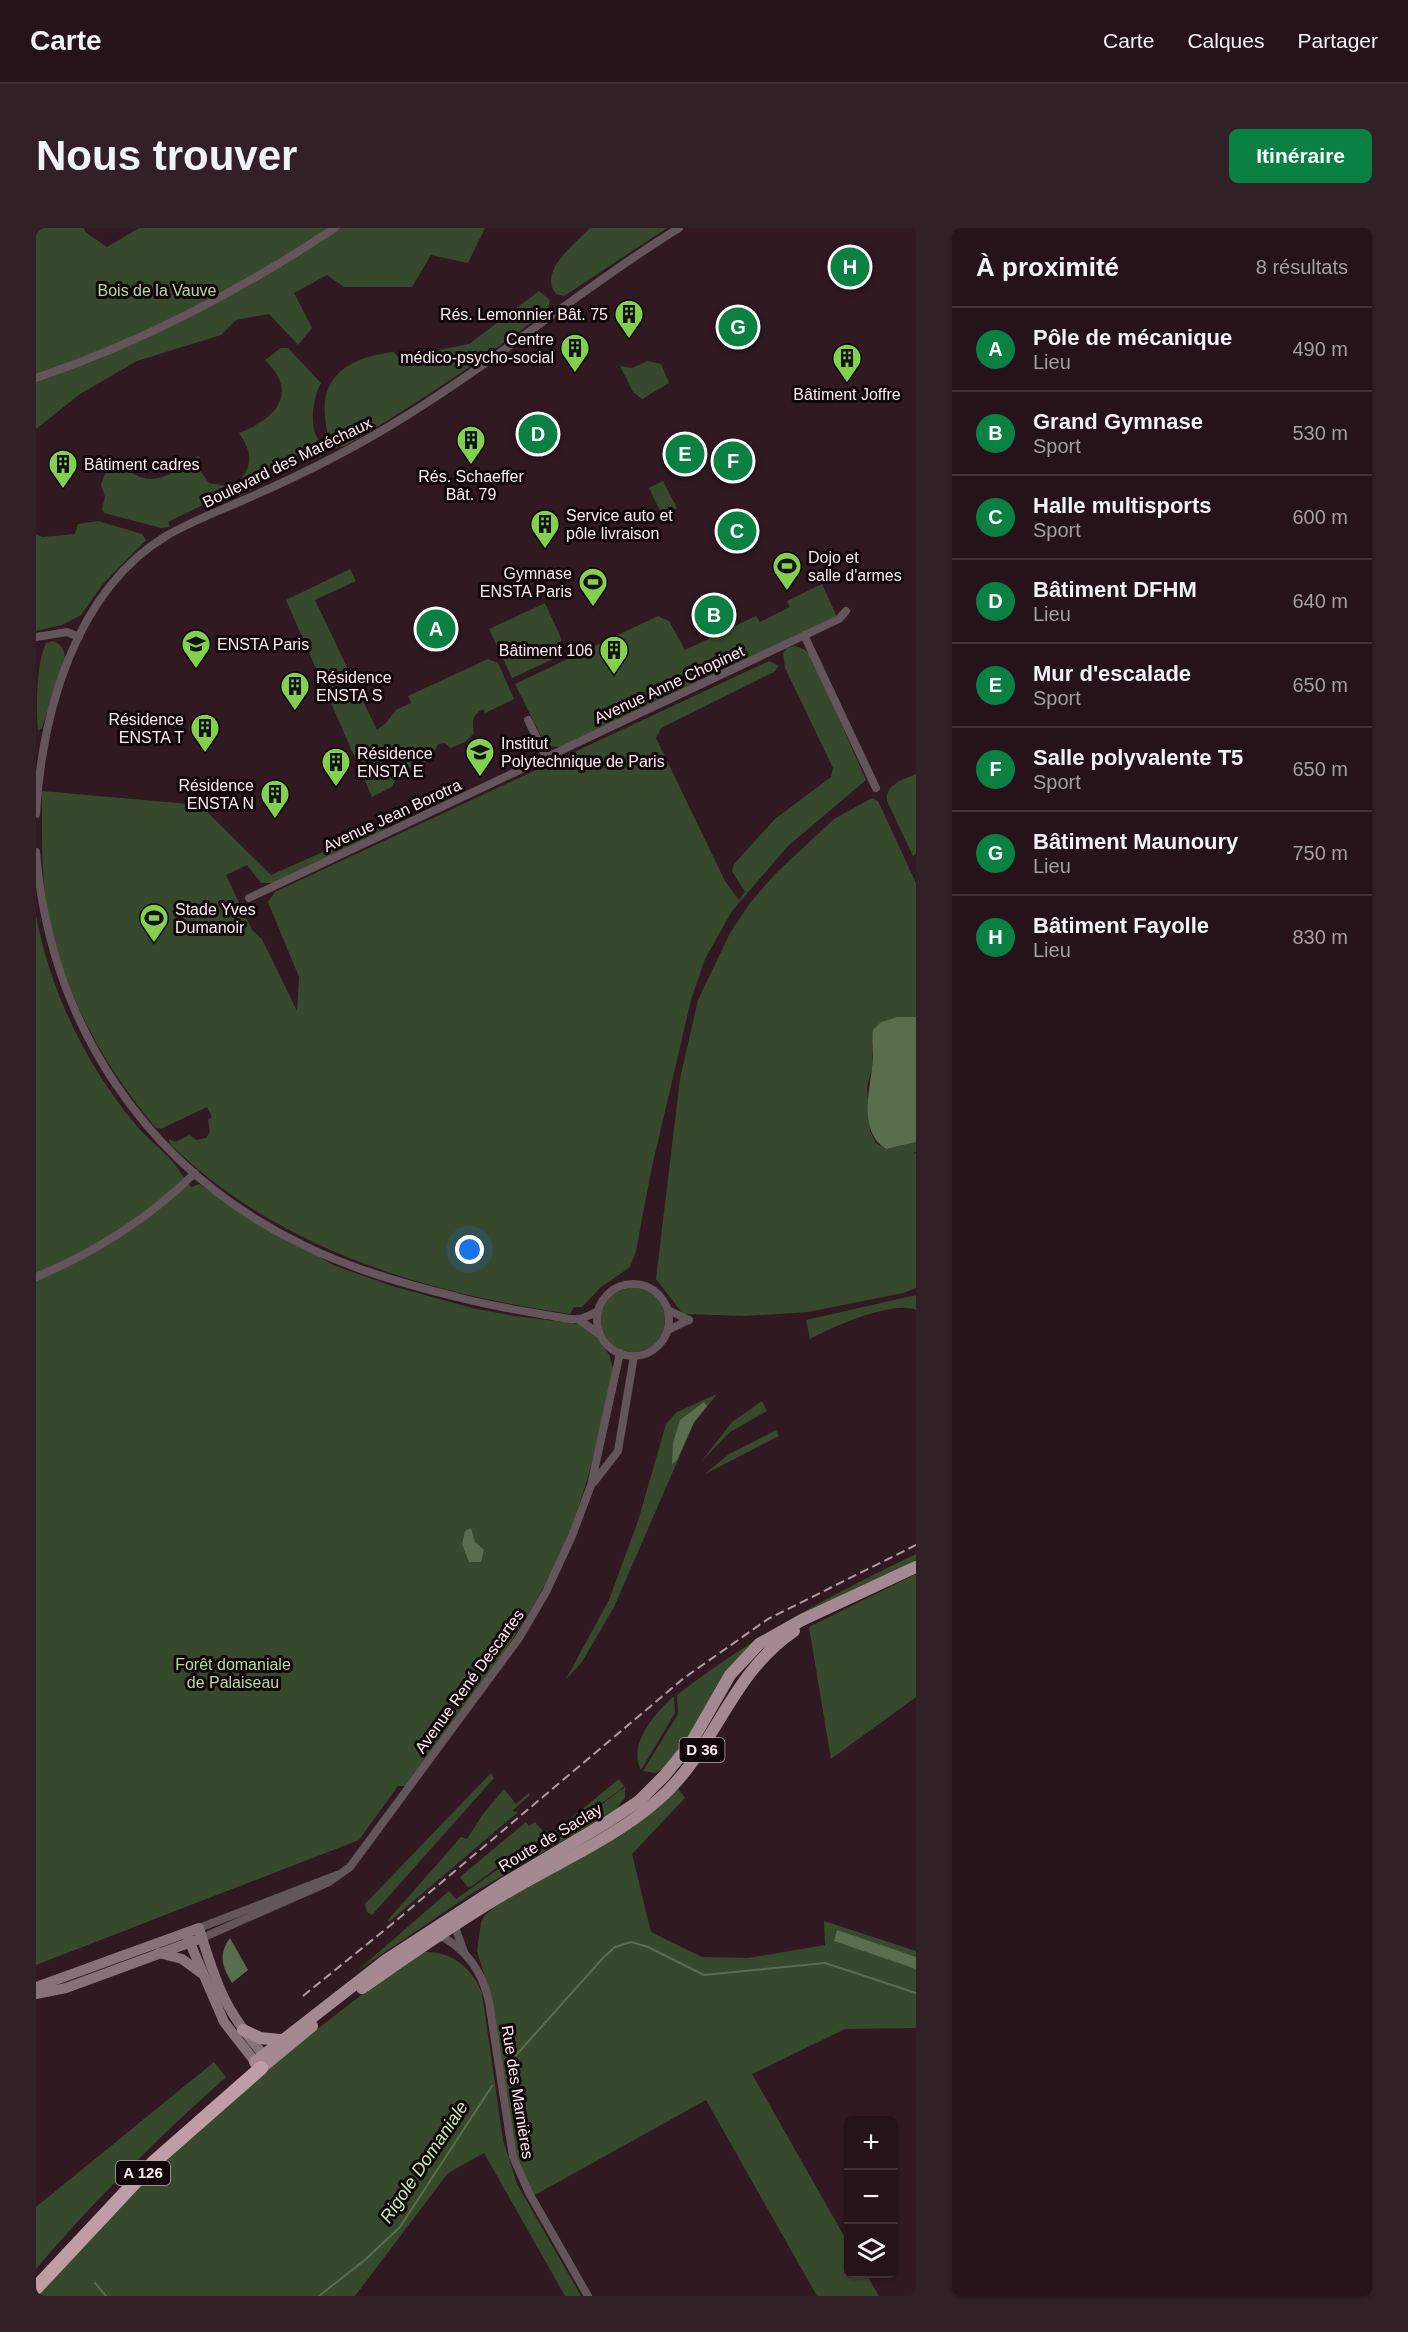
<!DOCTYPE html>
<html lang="fr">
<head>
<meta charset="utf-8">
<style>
  body { margin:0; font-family:Helvetica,sans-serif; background:#312026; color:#f1f3f6 }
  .controls { position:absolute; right:18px; bottom:18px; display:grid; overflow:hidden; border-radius:9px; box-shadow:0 2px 4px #0004 }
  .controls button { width:54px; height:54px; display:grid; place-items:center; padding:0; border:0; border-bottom:2px solid #423238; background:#251319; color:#f1f3f6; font:30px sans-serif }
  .you { position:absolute; left:434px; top:1022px; width:21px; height:21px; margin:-15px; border:4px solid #fff; border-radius:50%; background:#1a73e8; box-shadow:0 0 0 9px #1a73e833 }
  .badge { display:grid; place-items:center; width:39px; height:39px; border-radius:50%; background:#0b8043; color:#fff; font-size:20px; font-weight:700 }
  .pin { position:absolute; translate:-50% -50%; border:3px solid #fff; box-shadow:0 2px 6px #0006 }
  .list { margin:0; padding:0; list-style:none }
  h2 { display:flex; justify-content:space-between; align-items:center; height:78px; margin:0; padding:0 24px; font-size:26px }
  h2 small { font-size:20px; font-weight:400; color:#a39ea2 }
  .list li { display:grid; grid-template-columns:39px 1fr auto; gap:18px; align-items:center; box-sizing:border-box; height:84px; padding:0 24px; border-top:2px solid #423238 }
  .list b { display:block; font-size:22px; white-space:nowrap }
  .list p { margin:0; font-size:20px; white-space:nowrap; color:#a39ea2 }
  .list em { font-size:20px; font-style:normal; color:#a39ea2 }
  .icon { flex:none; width:33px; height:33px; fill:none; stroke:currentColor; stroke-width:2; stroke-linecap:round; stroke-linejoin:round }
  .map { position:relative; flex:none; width:880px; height:2068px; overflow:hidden; border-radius:9px }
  header { display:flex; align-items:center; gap:36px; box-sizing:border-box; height:84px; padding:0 30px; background:#251319; border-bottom:2px solid #423238 }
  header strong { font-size:28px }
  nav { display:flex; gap:33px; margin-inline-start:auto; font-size:21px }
  .intro { display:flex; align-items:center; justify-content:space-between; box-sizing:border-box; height:144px; padding:0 36px }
  h1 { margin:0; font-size:42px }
  .button { padding:15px 27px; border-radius:9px; background:#0b8043; color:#fff; font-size:21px; font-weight:700 }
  main { display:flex; gap:36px; padding:0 36px }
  aside { flex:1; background:#251319; border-radius:9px; box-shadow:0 2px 4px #0004 }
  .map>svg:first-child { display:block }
</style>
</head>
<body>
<header>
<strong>Carte</strong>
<nav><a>Carte</a><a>Calques</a><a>Partager</a></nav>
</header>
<div class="intro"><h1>Nous trouver</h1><a class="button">Itinéraire</a></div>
<main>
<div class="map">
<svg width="880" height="2068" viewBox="0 0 880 2068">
  <rect width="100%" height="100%" fill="#311921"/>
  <g fill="#37492c">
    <path d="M0 0H48L49 4 71 19 103 0H449L432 35 395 27 376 59H308L291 47 258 65 276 100 262 117 233 86 200 92 185 107 101 133 44 166 0 201Z"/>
    <path d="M554 0H631L528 68 520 66C502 43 538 17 554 0Z"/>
    <path d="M503 63 514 72 512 82C446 132 380 176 309 218L299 220C292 211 290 200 289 189 284 144 320 128 358 124L363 130 433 116Z"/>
    <path d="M245 120H252L285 155C278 168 275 187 278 202 281 212 288 218 285 229L278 227 214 258 215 263 208 261 204 252C218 236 215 222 203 205 239 191 264 166 229 132Z"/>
    <path d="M612 133 625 136 633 155 606 171 597 164 584 138 596 140Z"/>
    <path d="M162 228 164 229 161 232V238L173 255 190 258 191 252 197 262 132 294 134 299 125 300 68 285 66 281 69 269 65 257 70 242 85 235C112 265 135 247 162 228Z"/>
    <path d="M627 253 641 280 626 287 613 260Z"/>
    <path d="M62 293 106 306 110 312 66 357 45 387 26 397 0 403V306L6 309 39 306 42 296Z"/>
    <path d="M314 341 320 353 279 372 341 502 349 496 360 482 375 475 372 468 452 431 462 435 478 471 449 485 447 481C436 487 436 493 438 505L429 514 415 520 409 515 402 516 395 531 375 541 372 538 365 537 356 559 336 569 250 372Z"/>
    <path d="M786 356 801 389 524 519 514 518 508 514 479 456 622 388 633 393 649 422 720 388 724 394 754 379 751 373Z"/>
    <path d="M509 375 525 410 526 427 476 450 453 401Z"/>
    <path d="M17 413C27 417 28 422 29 432L6 500 2 503C0 481 0 436 10 415Z"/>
    <path d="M758 418 768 421 775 428 830 552 752 618 696 683 669 731 655 772 615 943 600 1023 594 1039 564 1060 546 1079H538L534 1086C387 1064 243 1022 134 916L133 911 140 914 153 907 161 912 170 910 174 904 172 892 176 889 171 879 125 901 119 899C65 834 23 758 10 672 5 636 6 599 6 563L164 577 235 647 348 597 350 601 237 655H225L211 637 190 647 216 702 226 711 261 783 263 749 232 674 239 664 733 433 743 438 738 444 625 500 620 510 689 653 703 672 709 664 696 643 698 636 739 591 795 549 797 540 749 440 747 425 751 420Z"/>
    <path d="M880 546V626L877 628 851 573C849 556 867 552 880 546Z"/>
    <path d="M836 570 842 573 880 655V789H861L845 794 836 807V839L831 859 834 903 840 915 850 921 880 914V924L875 926 880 925V1060L867 1065 772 1084 708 1088 647 1086 620 1051 644 851 662 772 694 705 714 675 739 646 798 591Z"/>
    <path d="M0 687C14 763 50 837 100 897 111 910 125 921 136 933 143 941 148 951 155 959L163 956 297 1037 356 1058 436 1080 479 1088 544 1096 556 1102 574 1128 577 1141C565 1199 553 1257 530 1312 492 1403 428 1479 371 1558H362L323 1612 0 1737Z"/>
    <circle cx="597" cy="1092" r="32"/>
    <path d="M880 1067V1082C857 1072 796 1099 774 1111L770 1092Z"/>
    <path d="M681 1166 658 1195 578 1379 546 1434 530 1451 573 1372 602 1293 630 1196 641 1184Z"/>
    <path d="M726 1173 731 1183 694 1204 665 1234 696 1194Z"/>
    <path d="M740 1202 743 1208 669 1246 693 1226Z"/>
    <path d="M880 1326V1335L719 1416 648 1519 629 1540 619 1545 607 1543 642 1486 641 1467C719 1407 791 1369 880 1326Z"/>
    <path d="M880 1346V1469L795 1531 773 1399Z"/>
    <path d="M638 1468 639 1485 605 1542C591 1516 620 1484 638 1468Z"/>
    <path d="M455 1545 458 1550 336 1687 331 1684 329 1676Z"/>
    <path d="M583 1551 588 1558 584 1562 507 1617 498 1621 491 1618 436 1658 432 1659 424 1649 490 1594 493 1598 499 1594 512 1609Z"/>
    <path d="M589 1559V1569L580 1582 435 1666 321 1743 413 1663 420 1671 492 1620 502 1623Z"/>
    <path d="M468 1561 480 1576 493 1565 494 1567 476 1583 482 1584 353 1694 352 1692 425 1609 431 1611 447 1586Z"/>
    <path d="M642 1561 649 1570 596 1626 615 1704 666 1729 712 1730 789 1717 788 1693 880 1723V1800L809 1801 716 1846 812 2015V2046H830L843 2068H781L670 1872 497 1968 481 1932 475 1908 455 1769 441 1723 445 1695 448 1688 462 1676 614 1584Z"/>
    <path d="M389 1724C416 1723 436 1740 446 1765L467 1912 481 1956 545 2068H529L448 1925 412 1945 319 2068H0L127 1933 236 1836 328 1765Z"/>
    <path d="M178 1834 190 1849C123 1909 58 1972 0 2041V1979Z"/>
  </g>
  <g fill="#596e4d">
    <path d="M861 789H880V914L850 921C823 904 833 866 836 839 838 827 835 814 837 802L845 794Z"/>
    <path d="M668 1174 671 1178 658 1194 641 1232 636 1236 637 1215 644 1192Z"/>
    <path d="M435 1300 439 1314 448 1322 445 1334H433L426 1316 429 1303Z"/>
    <path d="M801 1702 880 1729V1741L798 1713Z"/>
    <path d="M194 1710 212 1742 196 1755C186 1739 182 1726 194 1710Z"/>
  </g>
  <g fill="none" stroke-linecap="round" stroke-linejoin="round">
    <g stroke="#596e4d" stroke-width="2">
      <path d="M473 1835 567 1730 579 1719 595 1714 612 1719 668 1747 789 1735 880 1765"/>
      <path d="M59 2055 70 2068"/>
      <path d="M283 2068 330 2031 364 1999 456 1858"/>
    </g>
    <g stroke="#635559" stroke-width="8">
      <path d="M0 150C109 113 203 63 299 0"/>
      <path d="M768 407 840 560"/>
      <path d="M0 409 31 404 43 409"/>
      <path d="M492 492 510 529"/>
      <path d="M0 586C6 486 38 364 130 308 156 293 183 283 210 271 265 247 319 220 370 188 464 130 549 58 643 0"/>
      <path d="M0 624C14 796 110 941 267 1017 316 1041 368 1056 421 1069 450 1077 480 1082 510 1087 519 1088 531 1092 541 1091 548 1091 556 1086 562 1083"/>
      <path d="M213 670 803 391 810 383"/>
      <path d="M0 1049C60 1024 112 991 159 945"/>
      <circle cx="597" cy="1092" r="36"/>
      <path d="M632 1082 653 1092"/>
      <path d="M542 1091 563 1106"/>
      <path d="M632 1102 653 1092"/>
      <path d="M558 1254 582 1223 598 1128"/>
      <path d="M418 1696 428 1724"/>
      <path d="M163 1700 301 1647"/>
      <path d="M402 1707C430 1719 447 1745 453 1774L477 1929 493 1965 552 2068"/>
      <path d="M166 1710 293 1654 314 1639 483 1410 510 1364 536 1308 555 1257 584 1125"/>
    </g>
    <g stroke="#877278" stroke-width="10">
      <path d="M151 1708 188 1794 224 1840"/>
      <path d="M123 1725 146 1731 165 1745"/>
      <path d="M0 1759 163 1700C181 1760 190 1785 233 1833"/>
      <path d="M0 1766 30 1760 166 1710"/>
    </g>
    <g stroke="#a48990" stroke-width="12">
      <path d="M326 1760C377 1725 428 1689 482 1658 529 1631 581 1608 622 1572 680 1522 692 1448 758 1403"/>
      <path d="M207 1802 224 1810 244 1812"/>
      <path d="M219 1834 350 1732 467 1656 573 1593 603 1573 629 1547 655 1515 694 1447 723 1416 766 1392 880 1339"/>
      <path d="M225 1840 276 1798"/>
    </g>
    <path stroke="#be9da6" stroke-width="14" d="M0 2060 118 1934 225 1840"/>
    <path stroke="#b09ba2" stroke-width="2" stroke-dasharray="9 4.5" stroke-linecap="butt" d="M267 1768 356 1696 648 1450 732 1391 880 1317"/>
  </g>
  <defs>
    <g id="building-pin" transform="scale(1.5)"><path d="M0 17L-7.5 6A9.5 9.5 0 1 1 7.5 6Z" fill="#83d04e" stroke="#12080b"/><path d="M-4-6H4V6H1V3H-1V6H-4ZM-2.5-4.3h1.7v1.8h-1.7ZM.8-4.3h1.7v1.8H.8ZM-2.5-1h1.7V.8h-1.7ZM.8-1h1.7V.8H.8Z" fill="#111"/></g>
    <g id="stadium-pin" transform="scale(1.5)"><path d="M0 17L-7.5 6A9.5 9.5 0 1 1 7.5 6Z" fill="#83d04e" stroke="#12080b"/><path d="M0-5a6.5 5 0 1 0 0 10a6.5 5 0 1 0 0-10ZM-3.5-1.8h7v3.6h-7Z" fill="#111"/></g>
    <g id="university-pin" transform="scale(1.5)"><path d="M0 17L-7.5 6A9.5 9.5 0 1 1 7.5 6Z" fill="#83d04e" stroke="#12080b"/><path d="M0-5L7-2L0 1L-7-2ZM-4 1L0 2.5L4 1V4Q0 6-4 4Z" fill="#111"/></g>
  </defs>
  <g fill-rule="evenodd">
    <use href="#building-pin" x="593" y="86"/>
    <use href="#building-pin" x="539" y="120"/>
    <use href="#building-pin" x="811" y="130"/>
    <use href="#building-pin" x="435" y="212"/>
    <use href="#building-pin" x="27" y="236"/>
    <use href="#building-pin" x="509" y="296"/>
    <use href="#stadium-pin" x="751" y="338"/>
    <use href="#stadium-pin" x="557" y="354"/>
    <use href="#university-pin" x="160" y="416"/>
    <use href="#building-pin" x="578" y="422"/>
    <use href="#building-pin" x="259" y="458"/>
    <use href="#building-pin" x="169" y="500"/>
    <use href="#university-pin" x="444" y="524"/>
    <use href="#building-pin" x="300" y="534"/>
    <use href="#building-pin" x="239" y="566"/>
    <use href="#stadium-pin" x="118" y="690"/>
  </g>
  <g text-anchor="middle" stroke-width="6" stroke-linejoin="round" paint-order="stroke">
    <g fill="#12080b" stroke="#b6a7ab" stroke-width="1.5">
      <rect x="643.5" y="1510" width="45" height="24" rx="4.5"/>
      <rect x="80" y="1933" width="54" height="24" rx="4.5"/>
    </g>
    <g font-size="15" font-weight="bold" fill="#fdebf0">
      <text x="666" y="1527">D 36</text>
      <text x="107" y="1950">A 126</text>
    </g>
    <g font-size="16" fill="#b4d99f" stroke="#12080b">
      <text x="121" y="68">Bois de la Vauve</text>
      <text x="197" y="1442">Forêt domaniale<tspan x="197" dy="18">de Palaiseau</tspan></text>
    </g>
    <g font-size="16" fill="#fdebf0" stroke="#12080b" text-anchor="start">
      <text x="572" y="92" text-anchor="end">Rés. Lemonnier Bât. 75</text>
      <text x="518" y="117" text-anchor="end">Centre<tspan x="518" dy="18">médico-psycho-social</tspan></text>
      <text x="811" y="172" text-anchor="middle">Bâtiment Joffre</text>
      <text x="48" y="242">Bâtiment cadres</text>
      <text x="435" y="254" text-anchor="middle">Rés. Schaeffer<tspan x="435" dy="18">Bât. 79</tspan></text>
      <text x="530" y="293">Service auto et<tspan x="530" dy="18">pôle livraison</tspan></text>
      <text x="772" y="335">Dojo et<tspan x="772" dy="18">salle d'armes</tspan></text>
      <text x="536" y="351" text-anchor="end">Gymnase<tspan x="536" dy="18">ENSTA Paris</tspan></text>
      <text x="181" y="422">ENSTA Paris</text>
      <text x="557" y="428" text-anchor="end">Bâtiment 106</text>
      <text x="280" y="455">Résidence<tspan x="280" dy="18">ENSTA S</tspan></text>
      <text x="148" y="497" text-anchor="end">Résidence<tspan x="148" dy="18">ENSTA T</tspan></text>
      <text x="465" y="521">Institut<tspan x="465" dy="18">Polytechnique de Paris</tspan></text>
      <text x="321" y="531">Résidence<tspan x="321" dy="18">ENSTA E</tspan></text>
      <text x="218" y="563" text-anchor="end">Résidence<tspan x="218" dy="18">ENSTA N</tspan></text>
      <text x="139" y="687">Stade Yves<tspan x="139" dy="18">Dumanoir</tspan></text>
    </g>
    <g font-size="16" fill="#fdebf0" stroke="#12080b">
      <text transform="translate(251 234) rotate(-26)" y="6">Boulevard des Maréchaux</text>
      <text transform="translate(633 456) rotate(-25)" y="6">Avenue Anne Chopinet</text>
      <text transform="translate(356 587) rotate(-25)" y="6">Avenue Jean Borotra</text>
      <text transform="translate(433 1453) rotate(-54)" y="6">Avenue René Descartes</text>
      <text transform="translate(514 1609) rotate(-31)" y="6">Route de Saclay</text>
      <text transform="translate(482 1864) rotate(81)" y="6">Rue des Marnières</text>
    </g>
    <g font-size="18" font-style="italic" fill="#c6ecb1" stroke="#12080b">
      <text transform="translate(388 1934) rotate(-56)" y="6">Rigole Domaniale</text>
    </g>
  </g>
</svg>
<div class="controls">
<button>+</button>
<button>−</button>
<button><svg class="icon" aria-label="layers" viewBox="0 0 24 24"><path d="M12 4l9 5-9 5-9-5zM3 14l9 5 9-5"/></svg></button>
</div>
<div class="you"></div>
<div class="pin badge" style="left:400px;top:401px">A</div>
<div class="pin badge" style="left:678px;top:387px">B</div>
<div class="pin badge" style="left:701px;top:303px">C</div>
<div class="pin badge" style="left:502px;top:206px">D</div>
<div class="pin badge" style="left:649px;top:226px">E</div>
<div class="pin badge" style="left:697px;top:233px">F</div>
<div class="pin badge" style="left:702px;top:99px">G</div>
<div class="pin badge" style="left:814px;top:39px">H</div>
</div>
<aside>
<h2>À proximité<small>8 résultats</small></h2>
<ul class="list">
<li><span class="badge">A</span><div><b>Pôle de mécanique</b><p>Lieu</p></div><em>490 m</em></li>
<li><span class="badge">B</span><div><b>Grand Gymnase</b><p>Sport</p></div><em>530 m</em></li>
<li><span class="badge">C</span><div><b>Halle multisports</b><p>Sport</p></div><em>600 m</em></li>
<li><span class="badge">D</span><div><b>Bâtiment DFHM</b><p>Lieu</p></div><em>640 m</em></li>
<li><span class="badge">E</span><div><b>Mur d'escalade</b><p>Sport</p></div><em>650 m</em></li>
<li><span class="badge">F</span><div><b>Salle polyvalente T5</b><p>Sport</p></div><em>650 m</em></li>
<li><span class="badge">G</span><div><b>Bâtiment Maunoury</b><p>Lieu</p></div><em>750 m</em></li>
<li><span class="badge">H</span><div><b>Bâtiment Fayolle</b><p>Lieu</p></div><em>830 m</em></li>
</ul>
</aside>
</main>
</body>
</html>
